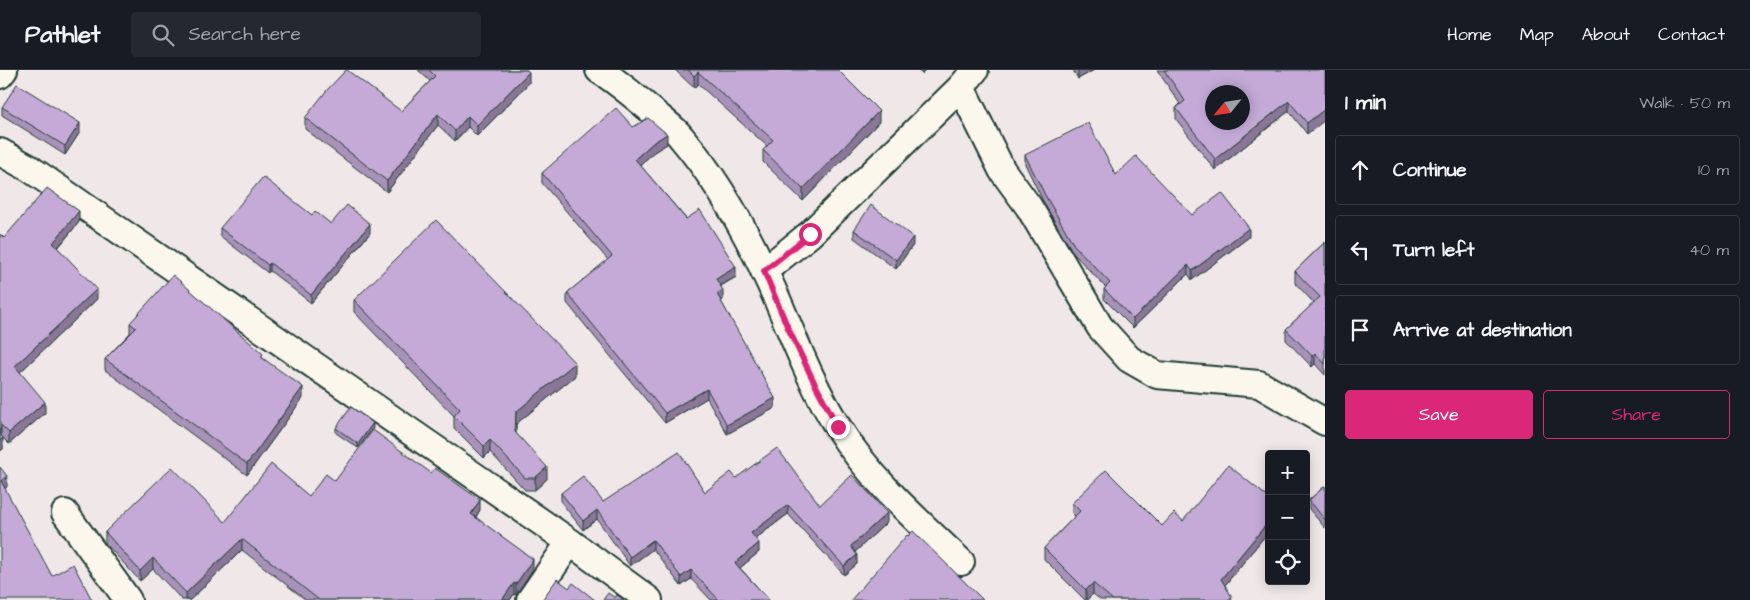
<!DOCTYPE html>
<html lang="en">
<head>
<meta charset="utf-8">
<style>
  body { margin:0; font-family:"Architects Daughter",sans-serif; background:#242831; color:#f1f3f6 }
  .controls { position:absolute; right:15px; bottom:15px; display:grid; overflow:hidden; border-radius:5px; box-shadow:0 2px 12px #0003 }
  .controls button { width:45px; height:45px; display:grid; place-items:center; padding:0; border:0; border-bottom:1px solid #363941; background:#171b24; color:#f1f3f6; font:25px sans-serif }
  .compass { position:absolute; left:1205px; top:15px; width:45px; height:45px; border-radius:50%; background:#171b24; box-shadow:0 2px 12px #0003; rotate:240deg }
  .stop { position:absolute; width:15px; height:15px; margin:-11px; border:4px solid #db2777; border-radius:50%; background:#fff }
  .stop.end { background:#db2777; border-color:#fff; box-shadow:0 1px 5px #0008 }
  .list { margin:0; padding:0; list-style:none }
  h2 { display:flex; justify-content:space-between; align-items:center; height:65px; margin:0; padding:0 20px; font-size:21px }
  h2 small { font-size:16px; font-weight:400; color:#9ea1a6 }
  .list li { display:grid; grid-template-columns:32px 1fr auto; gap:15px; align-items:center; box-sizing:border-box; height:70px; margin:0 10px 10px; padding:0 10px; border:1px solid #363941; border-radius:5px }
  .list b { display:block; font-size:19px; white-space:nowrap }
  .list em { font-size:16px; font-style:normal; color:#9ea1a6 }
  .actions { display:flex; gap:10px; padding:15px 20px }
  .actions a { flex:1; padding:11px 0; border:1px solid #db2777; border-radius:5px; text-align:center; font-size:18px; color:#db2777 }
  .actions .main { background:#db2777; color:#fff }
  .icon { flex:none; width:28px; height:28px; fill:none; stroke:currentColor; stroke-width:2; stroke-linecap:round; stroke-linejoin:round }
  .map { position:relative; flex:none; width:1325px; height:530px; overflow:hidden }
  header { display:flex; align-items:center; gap:30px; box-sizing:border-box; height:70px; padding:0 25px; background:#171b24; border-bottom:1px solid #363941 }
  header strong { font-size:24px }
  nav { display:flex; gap:28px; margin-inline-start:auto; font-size:18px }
  .search { width:350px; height:45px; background:#242831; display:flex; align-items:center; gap:12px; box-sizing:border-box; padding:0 18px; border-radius:5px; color:#9ea1a6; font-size:19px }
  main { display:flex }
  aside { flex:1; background:#171b24 }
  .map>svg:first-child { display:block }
</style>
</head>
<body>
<header>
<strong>Pathlet</strong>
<div class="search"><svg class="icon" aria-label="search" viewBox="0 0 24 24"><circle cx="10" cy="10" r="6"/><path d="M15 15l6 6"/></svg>Search here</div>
<nav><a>Home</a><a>Map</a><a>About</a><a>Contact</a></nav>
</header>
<main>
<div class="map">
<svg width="1325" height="530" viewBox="0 0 1325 530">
  <rect width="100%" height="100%" fill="#f0e8e8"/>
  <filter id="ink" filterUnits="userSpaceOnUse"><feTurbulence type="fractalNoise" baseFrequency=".02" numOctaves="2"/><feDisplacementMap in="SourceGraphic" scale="10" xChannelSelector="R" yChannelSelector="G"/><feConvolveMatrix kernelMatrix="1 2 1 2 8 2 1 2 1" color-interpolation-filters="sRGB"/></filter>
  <g filter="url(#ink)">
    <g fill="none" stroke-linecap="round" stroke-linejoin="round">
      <g stroke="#1f3d34" stroke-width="30">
        <g id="minor">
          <path d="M599 0C621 14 639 30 659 47 666 53 675 59 681 67 722 115 752 172 777 229 796 273 813 318 839 359 871 410 917 450 961 492"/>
          <path d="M0 5 4 0"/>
          <path d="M961 17 1002 100 1029 137 1100 257 1129 289 1157 305 1259 314 1325 352"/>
          <path d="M0 82 29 98 570 472 649 530"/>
          <path d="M764 201 810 164 961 17 975 0"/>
          <path d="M65 443 128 530"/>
          <path d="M530 530 570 472"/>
        </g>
      </g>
      <use href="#minor" stroke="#fbf7ec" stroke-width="26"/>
    </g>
    <g fill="#a992ba" stroke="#1f3d34">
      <path d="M418 0H527L529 13 477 66 468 57 455 71 438 55 387 122 305 59V48L401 41 430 11Z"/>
      <path d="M675 0H838L879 52 803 131 763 92V80L767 76 698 14 694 18Z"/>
      <path d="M917 0H925L922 4Z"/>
      <path d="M1073 0H1094L1078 9Z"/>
      <path d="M1157 0H1325L1307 64 1289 41 1215 100 1176 49V38L1180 34Z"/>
      <path d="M2 37 80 62 65 85 2 45Z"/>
      <path d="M633 57 667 74 654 82 640 95 736 207 721 216 723 230 721 231 775 338 727 364 707 328 665 353 567 233V223L608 190 542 113V103Z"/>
      <path d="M1025 85 1116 105 1192 145 1249 167 1192 210 1188 204 1133 258 1104 229V219L1106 218 1074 184 1045 135 1025 94Z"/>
      <path d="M312 145 331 154 370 163 311 233 270 201 268 203 220 166V158Z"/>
      <path d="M79 152 58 178 97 229 20 302 45 343 9 374 2 367 3 379 0 381 4 168Z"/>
      <path d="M854 160 913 175 896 199 854 168Z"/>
      <path d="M1325 172V305L1315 294 1312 297 1286 270V259L1314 233 1295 213V201Z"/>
      <path d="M354 230 575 306 516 354V363L547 409 535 420H525L490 382 484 388 454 358V346L354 242Z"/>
      <path d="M130 253 263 288 303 328 247 405 105 300V289L130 263Z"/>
      <path d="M336 358H373L358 378 336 363Z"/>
      <path d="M736 408 820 435 887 452 855 482 857 494 844 505 788 444 755 469 759 482 740 498 769 530H711L691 509 681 516 653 479 630 496 597 449 583 460 561 432V423L603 432 705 422Z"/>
      <path d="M335 411 480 440 476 447 533 499 516 525 514 524 510 530H306L242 480 190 530H182L153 499 140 511 105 473V462L225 452 309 426Z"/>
      <path d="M1325 416V458L1309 439V430Z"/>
      <path d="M1072 433 1162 456 1183 451 1269 461 1225 515 1232 530H1101L1093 524 1087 530H1085L1044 489V478L1075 446 1072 443Z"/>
    </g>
    <g fill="#8a7797" stroke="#1f3d34">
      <path d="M922 0H925L922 4Z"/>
      <path d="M1078 0H1094L1078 9Z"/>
      <path d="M529 2V13L477 66V55Z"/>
      <path d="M698 2V14L694 18V6Z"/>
      <path d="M1289 31V41L1215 100V89Z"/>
      <path d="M1325 39V50L1307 64V53Z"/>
      <path d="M879 41V52L803 131V119Z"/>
      <path d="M438 44V55L387 122V111Z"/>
      <path d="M468 46V57L455 71V61Z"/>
      <path d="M80 53V62L65 85V76Z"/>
      <path d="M667 64V74L654 82 635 99V89L654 72Z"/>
      <path d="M79 141V152L53 183V173Z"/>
      <path d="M370 154V163L311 233V225Z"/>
      <path d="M1249 158V167L1192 210V201Z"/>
      <path d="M913 167V175L896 199V190Z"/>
      <path d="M270 193V201L268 203V195Z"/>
      <path d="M1188 195V204L1133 258V249Z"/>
      <path d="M736 197V207L716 218V209Z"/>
      <path d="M97 219V229L15 307V296Z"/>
      <path d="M723 220V230L717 234V224Z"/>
      <path d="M1315 283V294L1312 297V286Z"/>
      <path d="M575 293V306L516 354 515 375V362L516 342Z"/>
      <path d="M303 317V328L247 405V394Z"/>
      <path d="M707 319V328L665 353V343Z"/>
      <path d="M775 328V338L727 364V355Z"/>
      <path d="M45 332V343L9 374V363Z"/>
      <path d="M373 353V358L358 378V374Z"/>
      <path d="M1 355V366L0 367V356Z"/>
      <path d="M3 368V379L0 381V371Z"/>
      <path d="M490 370V382L484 388V376Z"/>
      <path d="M547 397V409L535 420V408Z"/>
      <path d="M7 406V417L1 422V411Z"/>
      <path d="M480 430V440L471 454V444Z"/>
      <path d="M788 435V444L751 472V463Z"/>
      <path d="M597 440V449L583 460V451Z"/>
      <path d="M887 443V452L851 486V476Z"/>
      <path d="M1269 451V461L1221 520V509Z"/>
      <path d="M242 469V480L190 530H186V523Z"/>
      <path d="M653 470V479L630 496V487Z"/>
      <path d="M759 473V482L735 502V493Z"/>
      <path d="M857 485V494L844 505V496Z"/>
      <path d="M153 488V499L140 511V501Z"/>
      <path d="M533 489V499L516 525V514Z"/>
      <path d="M691 500V509L681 516V507Z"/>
      <path d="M514 513V524L510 530H502Z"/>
      <path d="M1093 513V524L1087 530H1086V520Z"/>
    </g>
    <g fill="#c5aad8" stroke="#1f3d34" fill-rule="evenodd">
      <path d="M346 0H347L401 41 435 6 429 0H527L529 2 477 55 468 46 455 61 438 44 387 111 305 48 327 20Z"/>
      <path d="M688 0H838L879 41 803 119 763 80 773 70 698 2 694 6Z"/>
      <path d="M1164 0H1325V39L1307 53 1289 31 1215 89 1176 38 1185 31ZM1212 22H1242V52H1212Z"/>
      <path d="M17 14 80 53 65 76 2 37Z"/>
      <path d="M616 38 633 57 648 48 667 64 654 72 635 89 686 149 700 140 736 197 716 209 723 220 717 224 775 328 727 355 707 319 665 343 567 223 612 186 542 103Z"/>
      <path d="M1088 53 1116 105 1136 86 1192 145 1222 123 1249 158 1192 201 1188 195 1133 249 1104 219 1110 213 1074 175 1045 125 1025 85Z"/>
      <path d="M263 107 312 145 315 141 331 154 347 135 370 154 311 225 270 193 268 195 220 158Z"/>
      <path d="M47 118 79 141 53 173 97 219 15 296 45 332 9 363 1 355 0 356V164L4 168Z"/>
      <path d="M871 135 913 167 896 190 854 160Z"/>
      <path d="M436 150 575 293 516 342 515 362 547 397 535 408H525L490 370 484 376 454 346 460 339 354 230Z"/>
      <path d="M1325 172V294L1315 283 1312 286 1286 259 1320 227 1295 201Z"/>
      <path d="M173 205 263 284 261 287 303 317 247 394 105 289 136 258 130 253Z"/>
      <path d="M351 337 373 353 358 374 336 358Z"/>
      <path d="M373 360 431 403 435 398 480 430 471 444 533 489 516 514 514 513 502 530H319L242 469 186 523 153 488 140 501 105 462 172 397 225 452 271 394 309 426 326 404 335 411Z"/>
      <path d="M0 363 3 368 0 371Z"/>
      <path d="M777 378 820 435 852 405 887 443 851 476 857 485 844 496 788 435 751 463 759 473 735 493 769 530H719L691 500 681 507 653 470 630 487 597 440 583 451 561 423 583 406 603 432 679 382 705 422 731 402 736 408Z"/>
      <path d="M1228 395 1269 428V451L1221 509 1232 527 1227 530H1164V529L1163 530H1113L1093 513 1086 520 1044 478 1080 441 1072 433 1106 400 1162 456 1174 443 1183 451Z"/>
      <path d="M0 397 7 406 1 411 52 506 73 494 92 530H0Z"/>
      <path d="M1325 416V450L1309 430Z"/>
      <path d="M913 461 978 525 983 530H851L907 465 908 466Z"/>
      <path d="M557 509 569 518 573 513 595 530H542Z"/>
      <path d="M608 523 615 528 617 525 624 530H603Z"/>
    </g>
  </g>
  <g fill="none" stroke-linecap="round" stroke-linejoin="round" filter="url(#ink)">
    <path stroke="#db2777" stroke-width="6" d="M810 164 764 201 788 258 816 316 838 357"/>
  </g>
</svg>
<div class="controls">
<button>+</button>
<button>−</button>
<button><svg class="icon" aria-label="locate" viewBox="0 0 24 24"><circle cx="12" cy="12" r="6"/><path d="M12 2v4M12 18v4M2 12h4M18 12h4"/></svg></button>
</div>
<svg class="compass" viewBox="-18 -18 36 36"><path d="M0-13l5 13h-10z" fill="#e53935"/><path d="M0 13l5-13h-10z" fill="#9ea1a6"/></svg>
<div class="stop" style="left:810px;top:164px"></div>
<div class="stop end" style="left:838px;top:357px"></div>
</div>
<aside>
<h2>1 min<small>Walk · 50 m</small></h2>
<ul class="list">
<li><svg class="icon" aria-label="ahead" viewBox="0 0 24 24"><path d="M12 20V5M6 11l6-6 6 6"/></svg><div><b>Continue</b></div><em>10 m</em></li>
<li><svg class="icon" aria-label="left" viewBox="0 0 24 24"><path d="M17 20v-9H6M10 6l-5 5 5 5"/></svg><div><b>Turn left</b></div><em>40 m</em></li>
<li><svg class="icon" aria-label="arrive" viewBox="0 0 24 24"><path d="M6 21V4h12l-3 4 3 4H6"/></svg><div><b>Arrive at destination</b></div></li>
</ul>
<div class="actions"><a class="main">Save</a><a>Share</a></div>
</aside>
</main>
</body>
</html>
